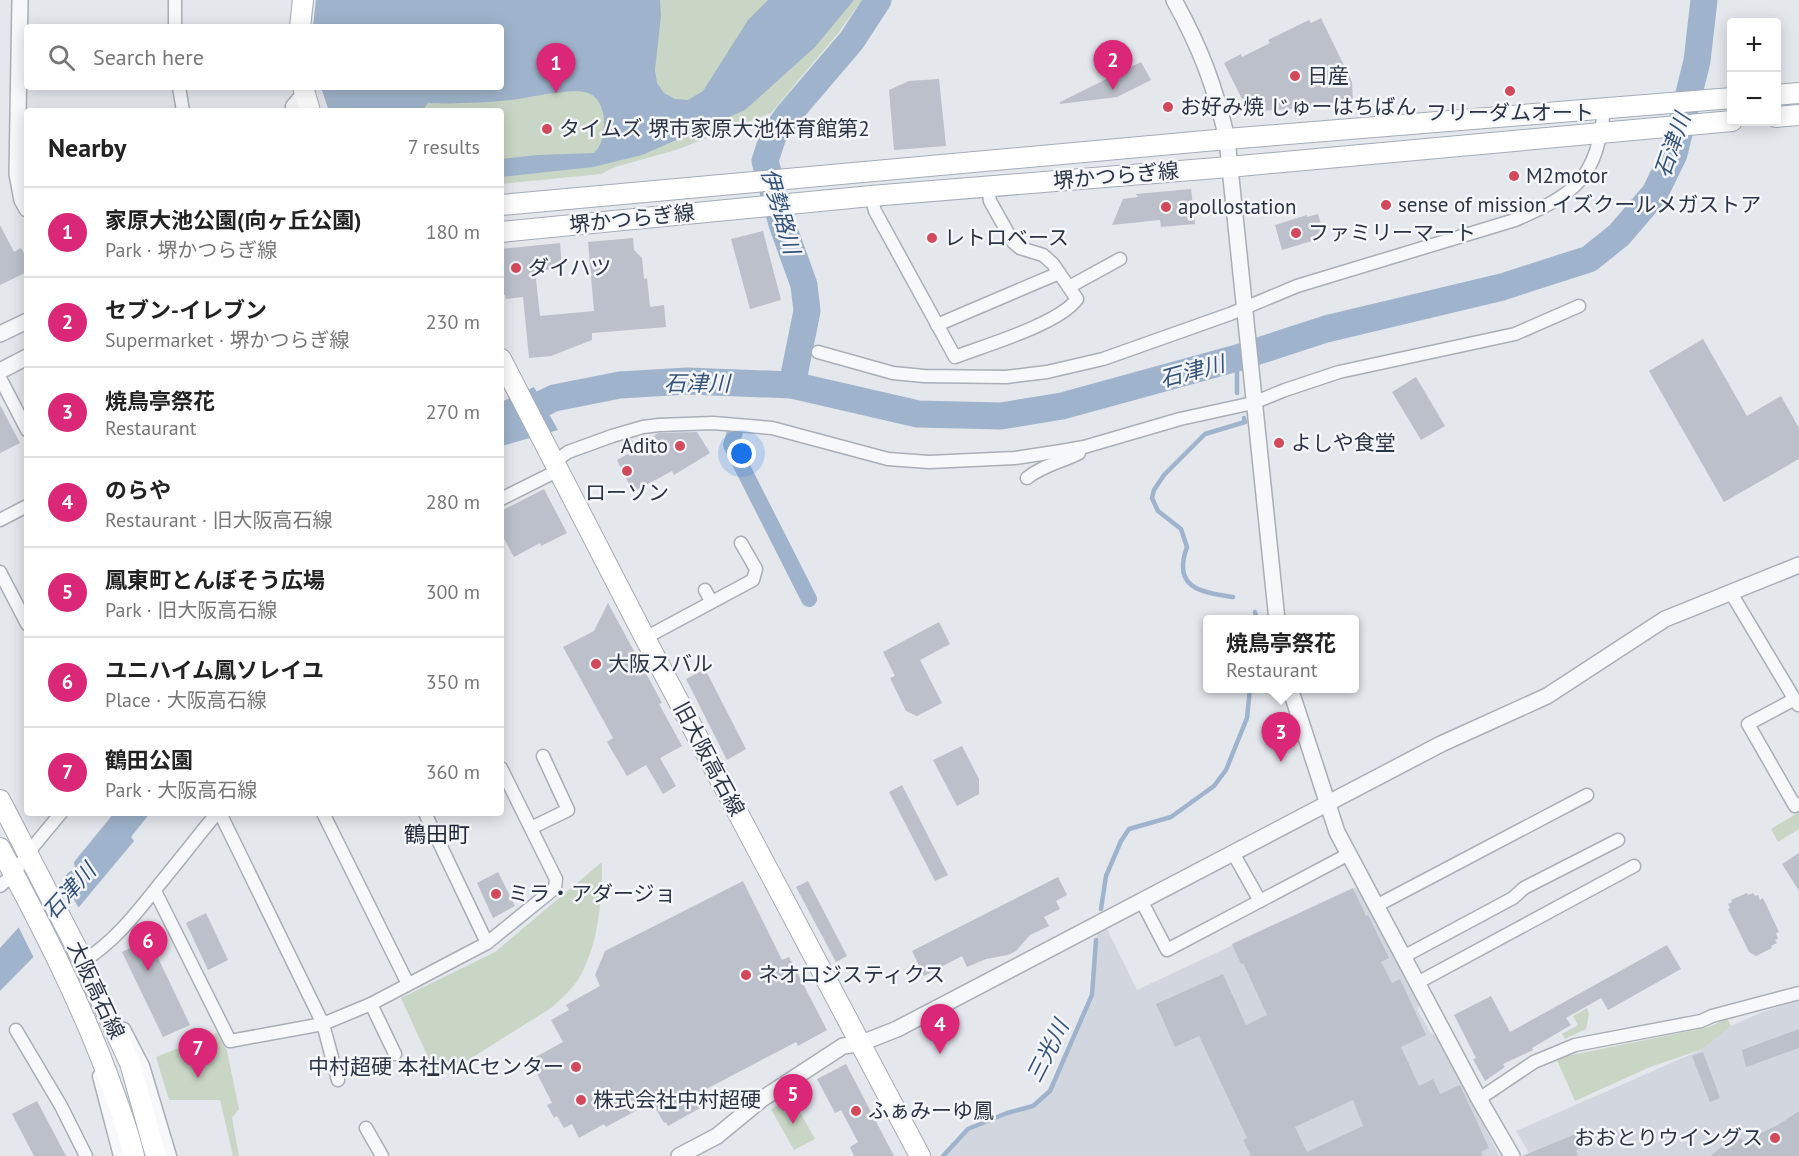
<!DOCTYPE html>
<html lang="en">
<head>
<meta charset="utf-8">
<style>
  body { margin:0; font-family:"PT Sans","Noto Sans JP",sans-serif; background:#f6f6f6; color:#222 }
  .controls { position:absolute; right:18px; top:18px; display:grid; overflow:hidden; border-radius:6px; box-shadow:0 3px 15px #0003 }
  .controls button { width:54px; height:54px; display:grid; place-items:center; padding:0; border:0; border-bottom:2px solid #e0e0e0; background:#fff; color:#222; font:30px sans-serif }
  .you { position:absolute; left:742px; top:454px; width:21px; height:21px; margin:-15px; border:4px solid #fff; border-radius:50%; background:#1a73e8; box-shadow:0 0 0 9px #1a73e833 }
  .badge { display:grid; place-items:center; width:39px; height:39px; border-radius:50%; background:#db2777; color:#fff; font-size:20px; font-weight:700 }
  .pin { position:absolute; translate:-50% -50px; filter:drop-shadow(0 2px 3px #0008) }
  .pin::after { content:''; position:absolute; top:32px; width:21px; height:18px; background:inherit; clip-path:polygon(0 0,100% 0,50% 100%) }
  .popup { position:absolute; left:1203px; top:615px; width:156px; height:78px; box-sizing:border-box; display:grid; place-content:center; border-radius:6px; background:#fff; filter:drop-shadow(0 2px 4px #0005); font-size:20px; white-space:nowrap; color:#767676 }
  .popup b { font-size:22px; color:#222 }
  .popup::after { content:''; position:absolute; left:50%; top:100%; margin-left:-12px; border:12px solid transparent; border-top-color:#fff }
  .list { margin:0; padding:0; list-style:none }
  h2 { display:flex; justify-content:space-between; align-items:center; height:78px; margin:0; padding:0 24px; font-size:26px }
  h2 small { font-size:20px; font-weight:400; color:#767676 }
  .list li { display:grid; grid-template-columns:39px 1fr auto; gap:18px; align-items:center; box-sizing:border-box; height:90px; padding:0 24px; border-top:2px solid #e0e0e0 }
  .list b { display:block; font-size:22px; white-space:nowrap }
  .list p { margin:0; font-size:20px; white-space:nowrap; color:#767676 }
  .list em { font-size:20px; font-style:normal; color:#767676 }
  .icon { flex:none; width:33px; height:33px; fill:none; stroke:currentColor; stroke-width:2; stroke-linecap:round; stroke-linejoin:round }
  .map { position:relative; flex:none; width:1799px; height:1156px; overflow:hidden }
  .search { position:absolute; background:#fff; box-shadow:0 3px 15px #0003; left:24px; top:24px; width:480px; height:66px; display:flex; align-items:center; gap:15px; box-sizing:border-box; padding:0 21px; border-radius:6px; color:#767676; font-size:22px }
  .panel { position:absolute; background:#fff; box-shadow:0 3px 15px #0003; left:24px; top:108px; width:480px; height:708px; border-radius:6px }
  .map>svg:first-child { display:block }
</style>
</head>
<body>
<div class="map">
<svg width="1799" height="1156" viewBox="0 0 1799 1156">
  <rect width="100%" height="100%" fill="#e4e7ec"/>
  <g fill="#d2d6de">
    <path d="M1357 887 1419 1004 1418 1011 1430 1032 1442 1041 1499 1156H945L969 1131 1007 1115 1034 1108 1051 1093 1094 997 1097 934 1107 929 1137 990Z"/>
    <path d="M1799 999V1156H1531L1516 1131 1703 1049 1731 1026 1760 1013Z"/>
  </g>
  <g fill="#c9d6c5">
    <path d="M316 0H862L839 32 771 113 676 150 615 167 601 174 501 184V111H329L321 87H501V27H313Z"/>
    <path d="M1799 812V829L1778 842 1771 829Z"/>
    <path d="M602 862C602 899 599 939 582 973 575 987 562 998 551 1008L438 1079 401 998 495 952Z"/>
    <path d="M1587 1008 1589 1014 1586 1029 1565 1039 1562 1034 1578 1025 1573 1016Z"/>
    <path d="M1727 1019 1731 1026 1703 1049 1650 1067 1575 1101 1557 1060 1567 1056 1709 1027Z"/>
    <path d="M217 1033 227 1051 239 1109 232 1118 239 1156H233L220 1100H169L156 1057Z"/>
    <path d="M792 1098 815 1139 794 1150 771 1109Z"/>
  </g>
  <g fill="#9fb4cc">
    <path d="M316 0H660L661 16 655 70 657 83 664 93 675 99 688 100 703 91 748 20 768 0H854L815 47 745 110 642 155 593 167 501 177V159L537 155 594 153C603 144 604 132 604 119 603 109 599 97 588 93 575 87 528 98 511 100 483 103 456 104 428 103L422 111H329L321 87H501V27H313Z"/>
    <path d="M534 387 558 430 502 446 501 402Z"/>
    <path d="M114 813H150L131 837 134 841 59 931 0 991V948L69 872 75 869 74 862Z"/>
  </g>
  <path fill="#e4e7ec" d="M61 876 81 912 35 960 17 924Z"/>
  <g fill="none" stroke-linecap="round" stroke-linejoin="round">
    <g stroke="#9fb4cc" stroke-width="4.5">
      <path d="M1237 393V358"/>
      <path d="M1233 597C1200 592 1172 588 1187 547L1181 529 1158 511 1152 498 1154 490 1164 475 1205 434 1245 422 1244 418"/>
      <path d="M1255 612 1257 620"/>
      <path d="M1101 909 1106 876 1121 841 1129 829 1171 817 1214 786 1226 770 1247 718 1250 688"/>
      <path d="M943 1156 968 1129 1007 1113 1033 1106 1050 1091 1092 995 1096 940"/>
    </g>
    <path stroke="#9fb4cc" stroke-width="16" d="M735 432 731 445 809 599"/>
    <g stroke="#9fb4cc" stroke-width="27">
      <path d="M792 385 807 311 804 285 782 224 765 161 773 136 788 115 852 40 878 0"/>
      <path d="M501 424 554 398 620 385 687 381 792 385 918 414 1001 416 1062 406 1237 358 1326 329 1502 287 1589 259 1619 235 1655 193 1674 154 1697 61 1704 0"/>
    </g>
  </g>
  <g fill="#bbc0ca" fill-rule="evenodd">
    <path d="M1321 18 1352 82 1353 105 1259 111 1242 99 1224 63 1241 54 1242 57 1270 43 1268 40 1309 20 1311 23Z"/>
    <path d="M1141 62 1151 80 1117 97 1060 104V102Z"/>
    <path d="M939 79 946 146 894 150 889 90 909 81Z"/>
    <path d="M1191 189 1195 224 1161 227 1160 220 1112 225 1123 199 1138 197 1136 194Z"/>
    <path d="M1318 214 1325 237 1282 250 1275 225 1307 215V217Z"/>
    <path d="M0 225 14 252 21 248 27 259V272L0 285Z"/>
    <path d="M763 231 781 300 750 309 731 239Z"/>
    <path d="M633 238 634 250 642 258 644 279 647 278 650 307 664 305 666 327 592 333V340L551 356 529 358 523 297 506 299 505 295H501V249L560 243 562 268 535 271 540 316 594 311 588 242Z"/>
    <path d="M1703 339 1747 416 1781 396 1799 428V459L1724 502 1649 371Z"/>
    <path d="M1416 377 1445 426 1421 440 1392 392Z"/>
    <path d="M0 405 20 443 0 453Z"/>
    <path d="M697 432 710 453 674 475 672 471 633 492 617 460 652 441 650 439 658 433Z"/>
    <path d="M544 489 567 533 541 546 540 543 514 557 501 533V511Z"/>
    <path d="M608 603 662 703 659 704 682 746 660 758 676 786 663 794 646 765 627 776 607 742 613 738 563 647 594 631Z"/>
    <path d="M939 622 950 644 920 660 942 703 917 716 906 711 890 678 895 676 883 652Z"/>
    <path d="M705 669 746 749 727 760 686 679Z"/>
    <path d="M962 746 979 779V794L957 806 933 760Z"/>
    <path d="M902 785 948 875 935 881 889 792Z"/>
    <path d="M1799 853V891L1782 864Z"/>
    <path d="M498 872 515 906 493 918 477 883Z"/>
    <path d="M1058 877 1067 895 1056 901 1060 909 1044 917 1049 926 1030 935 1016 951 1008 955 986 959 967 967 962 956 924 976 912 951Z"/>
    <path d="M743 881 782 960 789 957 827 1030 798 1046 796 1042 695 1095 702 1107 668 1126 666 1122 664 1123 652 1102 606 1127 604 1124 579 1138 572 1124 564 1128 557 1116 554 1118 547 1105 552 1103 530 1060 563 1042 551 1020 569 1010 566 1005 600 986 595 975 605 951Z"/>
    <path d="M808 881 847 956 836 962 796 887Z"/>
    <path d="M1353 888 1366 916 1368 915 1389 958 1381 962 1392 983 1400 979 1426 1035 1401 1047 1419 1086 1433 1079 1440 1094 1460 1085 1489 1148 1481 1152 1483 1156H1251L1243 1140 1247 1138 1199 1036 1175 1047 1156 1004 1223 974 1246 1025 1267 1015 1243 963 1241 964 1232 944ZM1353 1100 1363 1126 1307 1152 1295 1127Z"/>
    <path d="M1747 893 1748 895 1753 893 1755 896 1758 895 1760 900 1763 898 1779 932 1776 933 1778 939 1775 940 1777 943 1771 946 1772 948 1756 956 1749 952 1728 909 1730 908 1728 904 1732 902 1731 900Z"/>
    <path d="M206 913 228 960 208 970 186 923Z"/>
    <path d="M149 939 190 1025 163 1037 122 952Z"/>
    <path d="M1667 945 1681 969 1608 1010 1601 998 1566 1018 1571 1025 1532 1048 1533 1050 1503 1064 1505 1067 1485 1081 1473 1059 1476 1058 1454 1015 1491 996 1510 1032Z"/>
    <path d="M1799 1029V1048L1746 1067 1742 1050Z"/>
    <path d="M1703 1052 1720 1098 1710 1102 1692 1056Z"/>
    <path d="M846 1064 894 1156H854L850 1147 858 1142 841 1110 835 1113 817 1079Z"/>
    <path d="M37 1101 66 1156H34L12 1114Z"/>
    <path d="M1799 1111V1156H1711L1735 1135 1744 1141 1778 1125Z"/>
    <path d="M1583 1131 1589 1145 1576 1150 1578 1156H1522Z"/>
  </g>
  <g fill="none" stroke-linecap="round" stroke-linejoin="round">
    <g stroke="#a9aeb7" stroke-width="15">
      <g id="minor">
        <path d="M175 27V0"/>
        <path d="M179 87 183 111"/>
        <path d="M292 111V106L304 92"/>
        <path d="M871 196 875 211 955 357C986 345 1059 324 1077 299L1053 264 1043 255 1020 248 1013 242 990 201 988 187"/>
        <path d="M1069 287 1120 259"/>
        <path d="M937 325 1059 273"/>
        <path d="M818 352 893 373 924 376 1006 377 1047 372 1103 359 1230 314 1297 286 1515 220C1576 194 1597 178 1604 109"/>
        <path d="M0 378 27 430"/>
        <path d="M553 463 568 452 612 436 643 427 659 425 713 423 772 428 888 459 929 462 1015 458 1061 451 1084 447 1180 419 1253 403 1285 390 1339 372 1515 334 1579 306"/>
        <path d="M1027 478C1043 465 1062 462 1079 453"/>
        <path d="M501 499 557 471"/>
        <path d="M0 520 27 506"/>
        <path d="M0 572 27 624"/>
        <path d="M705 590 711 601"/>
        <path d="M1731 593 1798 705"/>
        <path d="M645 638 753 580 756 569 741 543"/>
        <path d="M1795 699 1748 724 1795 806 1799 804"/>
        <path d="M220 813 323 1024 338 1080"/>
        <path d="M323 813 408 984"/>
        <path d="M425 813 487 943"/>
        <path d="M531 828 568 810 543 756"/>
        <path d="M1233 853 1260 901"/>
        <path d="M0 886 14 874 27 854 61 813"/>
        <path d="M155 891 230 1041 323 1024 371 1004 487 943 555 888 556 879 501 768"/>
        <path d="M1142 902 1167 950 1349 854"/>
        <path d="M1376 906 1587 795"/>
        <path d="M1403 957 1513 898 1524 888 1618 840"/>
        <path d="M82 962C114 942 135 915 158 886 178 862 197 837 217 813"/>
        <path d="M1417 983 1634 866"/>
        <path d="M371 1004 395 1054"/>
        <path d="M124 1029 143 1066 170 1156"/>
        <path d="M16 1030 61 1106 86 1156"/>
        <path d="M99 1076 120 1156"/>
        <path d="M1479 1099 1534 1062 1575 1045 1701 1021 1712 1016 1799 993"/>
        <path d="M366 1128 382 1156"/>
      </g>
    </g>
    <g stroke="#a9aeb7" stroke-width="18">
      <g id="tertiary">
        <path d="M20 0 17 174 22 200 27 209"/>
        <path d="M1174 0C1200 47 1215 86 1227 139L1277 620"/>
        <path d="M0 334 27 321"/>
        <path d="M0 371 27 357"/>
        <path d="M1290 688 1337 832 1479 1099 1512 1156"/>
        <path d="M679 1156 717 1136 762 1099 843 1046 859 1044 897 1029 1441 744 1547 696 1665 619 1799 565"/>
      </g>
    </g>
    <g stroke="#a3abb8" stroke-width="22">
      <g id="primary">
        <path d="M300 27 303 0"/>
        <path d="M303 87 310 111"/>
        <path d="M1776 95 1799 93"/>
        <path d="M1776 117 1799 115"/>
        <path d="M501 205 1227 139 1732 98"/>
        <path d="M501 232 871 196 1229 167 1732 121"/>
        <path d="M501 359 645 638 920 1156"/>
        <path d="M0 800 77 949 130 1063 156 1156"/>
        <path d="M0 848C42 927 83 1006 113 1090 121 1112 129 1133 134 1156"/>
      </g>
    </g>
    <use href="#minor" stroke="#f7f8fa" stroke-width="12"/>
    <use href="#tertiary" stroke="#f7f8fa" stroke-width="15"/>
    <use href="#primary" stroke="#fff" stroke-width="20"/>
  </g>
  <g fill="#d1495b" stroke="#f4f6f9" stroke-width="2">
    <circle cx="1295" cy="76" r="6"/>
    <circle cx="1510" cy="91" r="6"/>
    <circle cx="1168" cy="107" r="6"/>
    <circle cx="547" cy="129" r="6"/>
    <circle cx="1514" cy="176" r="6"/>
    <circle cx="1386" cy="205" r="6"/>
    <circle cx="1166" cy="207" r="6"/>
    <circle cx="1296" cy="233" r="6"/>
    <circle cx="932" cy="238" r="6"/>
    <circle cx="516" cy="268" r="6"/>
    <circle cx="1279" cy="443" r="6"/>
    <circle cx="680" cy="446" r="6"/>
    <circle cx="627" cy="471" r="6"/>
    <circle cx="596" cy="664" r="6"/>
    <circle cx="496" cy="894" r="6"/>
    <circle cx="746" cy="975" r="6"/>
    <circle cx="576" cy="1067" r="6"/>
    <circle cx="581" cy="1100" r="6"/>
    <circle cx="856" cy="1111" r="6"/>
    <circle cx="1775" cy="1138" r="6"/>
  </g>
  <g text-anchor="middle" stroke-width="5" stroke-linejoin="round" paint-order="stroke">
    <g font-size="21" fill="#2b3445" stroke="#f4f6f9" text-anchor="start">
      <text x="1307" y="83">日産</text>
      <text x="1180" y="114">お好み焼 じゅーはちばん</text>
      <text x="1510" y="120" text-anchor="middle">フリーダムオート</text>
      <text x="559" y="136">タイムズ 堺市家原大池体育館第2</text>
      <text x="1526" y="183">M2motor</text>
      <text x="1398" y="212">sense of mission イズクールメガストア</text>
      <text x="1178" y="214">apollostation</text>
      <text x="1308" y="240">ファミリーマート</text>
      <text x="944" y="245">レトロベース</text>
      <text x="528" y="275">ダイハツ</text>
      <text x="1291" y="450">よしや食堂</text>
      <text x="668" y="453" text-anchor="end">Adito</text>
      <text x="627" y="500" text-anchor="middle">ローソン</text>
      <text x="608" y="671">大阪スバル</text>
      <text x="508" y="901">ミラ・アダージョ</text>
      <text x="758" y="982">ネオロジスティクス</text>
      <text x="564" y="1074" text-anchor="end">中村超硬 本社MACセンター</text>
      <text x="593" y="1107">株式会社中村超硬</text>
      <text x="868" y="1118">ふぁみーゆ鳳</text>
      <text x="1763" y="1145" text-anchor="end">おおとりウイングス</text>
    </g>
    <g font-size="21" fill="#2b3445" stroke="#f4f6f9">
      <text transform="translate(1116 176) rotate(-5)" y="7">堺かつらぎ線</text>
      <text transform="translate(632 219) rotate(-6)" y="7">堺かつらぎ線</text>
      <text transform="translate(709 759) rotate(62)" y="7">旧大阪高石線</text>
      <text transform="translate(96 990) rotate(65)" y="7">大阪高石線</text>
    </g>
    <g font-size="22" font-style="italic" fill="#34527a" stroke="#f4f6f9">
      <text transform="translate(1672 145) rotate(-71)" y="8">石津川</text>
      <text transform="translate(781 211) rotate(74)" y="8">伊勢路川</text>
      <text transform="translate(1192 371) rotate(-15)" y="8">石津川</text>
      <text x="697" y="391">石津川</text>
      <text transform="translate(69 891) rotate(-48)" y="8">石津川</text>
      <text transform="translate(1047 1051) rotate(-63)" y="8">三光川</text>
    </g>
    <g font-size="22" fill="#1d2536" stroke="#f4f6f9">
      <text x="437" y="842">鶴田町</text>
    </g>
  </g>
</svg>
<div class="controls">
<button>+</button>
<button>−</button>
</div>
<div class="you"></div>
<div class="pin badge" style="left:556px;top:93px">1</div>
<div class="pin badge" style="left:1113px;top:90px">2</div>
<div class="pin badge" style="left:1281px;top:762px">3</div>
<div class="popup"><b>焼鳥亭祭花</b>Restaurant</div>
<div class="pin badge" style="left:940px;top:1054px">4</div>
<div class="pin badge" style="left:793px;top:1124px">5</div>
<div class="pin badge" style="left:148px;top:971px">6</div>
<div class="pin badge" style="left:198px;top:1078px">7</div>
<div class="search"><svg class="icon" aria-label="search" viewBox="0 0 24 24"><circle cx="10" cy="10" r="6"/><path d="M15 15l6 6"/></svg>Search here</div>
<section class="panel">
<h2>Nearby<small>7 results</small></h2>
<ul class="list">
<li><span class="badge">1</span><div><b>家原大池公園(向ヶ丘公園)</b><p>Park · 堺かつらぎ線</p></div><em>180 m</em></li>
<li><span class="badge">2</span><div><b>セブン-イレブン</b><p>Supermarket · 堺かつらぎ線</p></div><em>230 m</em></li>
<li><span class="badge">3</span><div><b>焼鳥亭祭花</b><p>Restaurant</p></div><em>270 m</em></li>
<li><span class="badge">4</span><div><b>のらや</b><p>Restaurant · 旧大阪高石線</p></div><em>280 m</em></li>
<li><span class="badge">5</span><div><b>鳳東町とんぼそう広場</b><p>Park · 旧大阪高石線</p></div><em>300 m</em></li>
<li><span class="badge">6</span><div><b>ユニハイム鳳ソレイユ</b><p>Place · 大阪高石線</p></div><em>350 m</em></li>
<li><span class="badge">7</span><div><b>鶴田公園</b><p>Park · 大阪高石線</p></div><em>360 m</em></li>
</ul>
</section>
</div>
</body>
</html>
